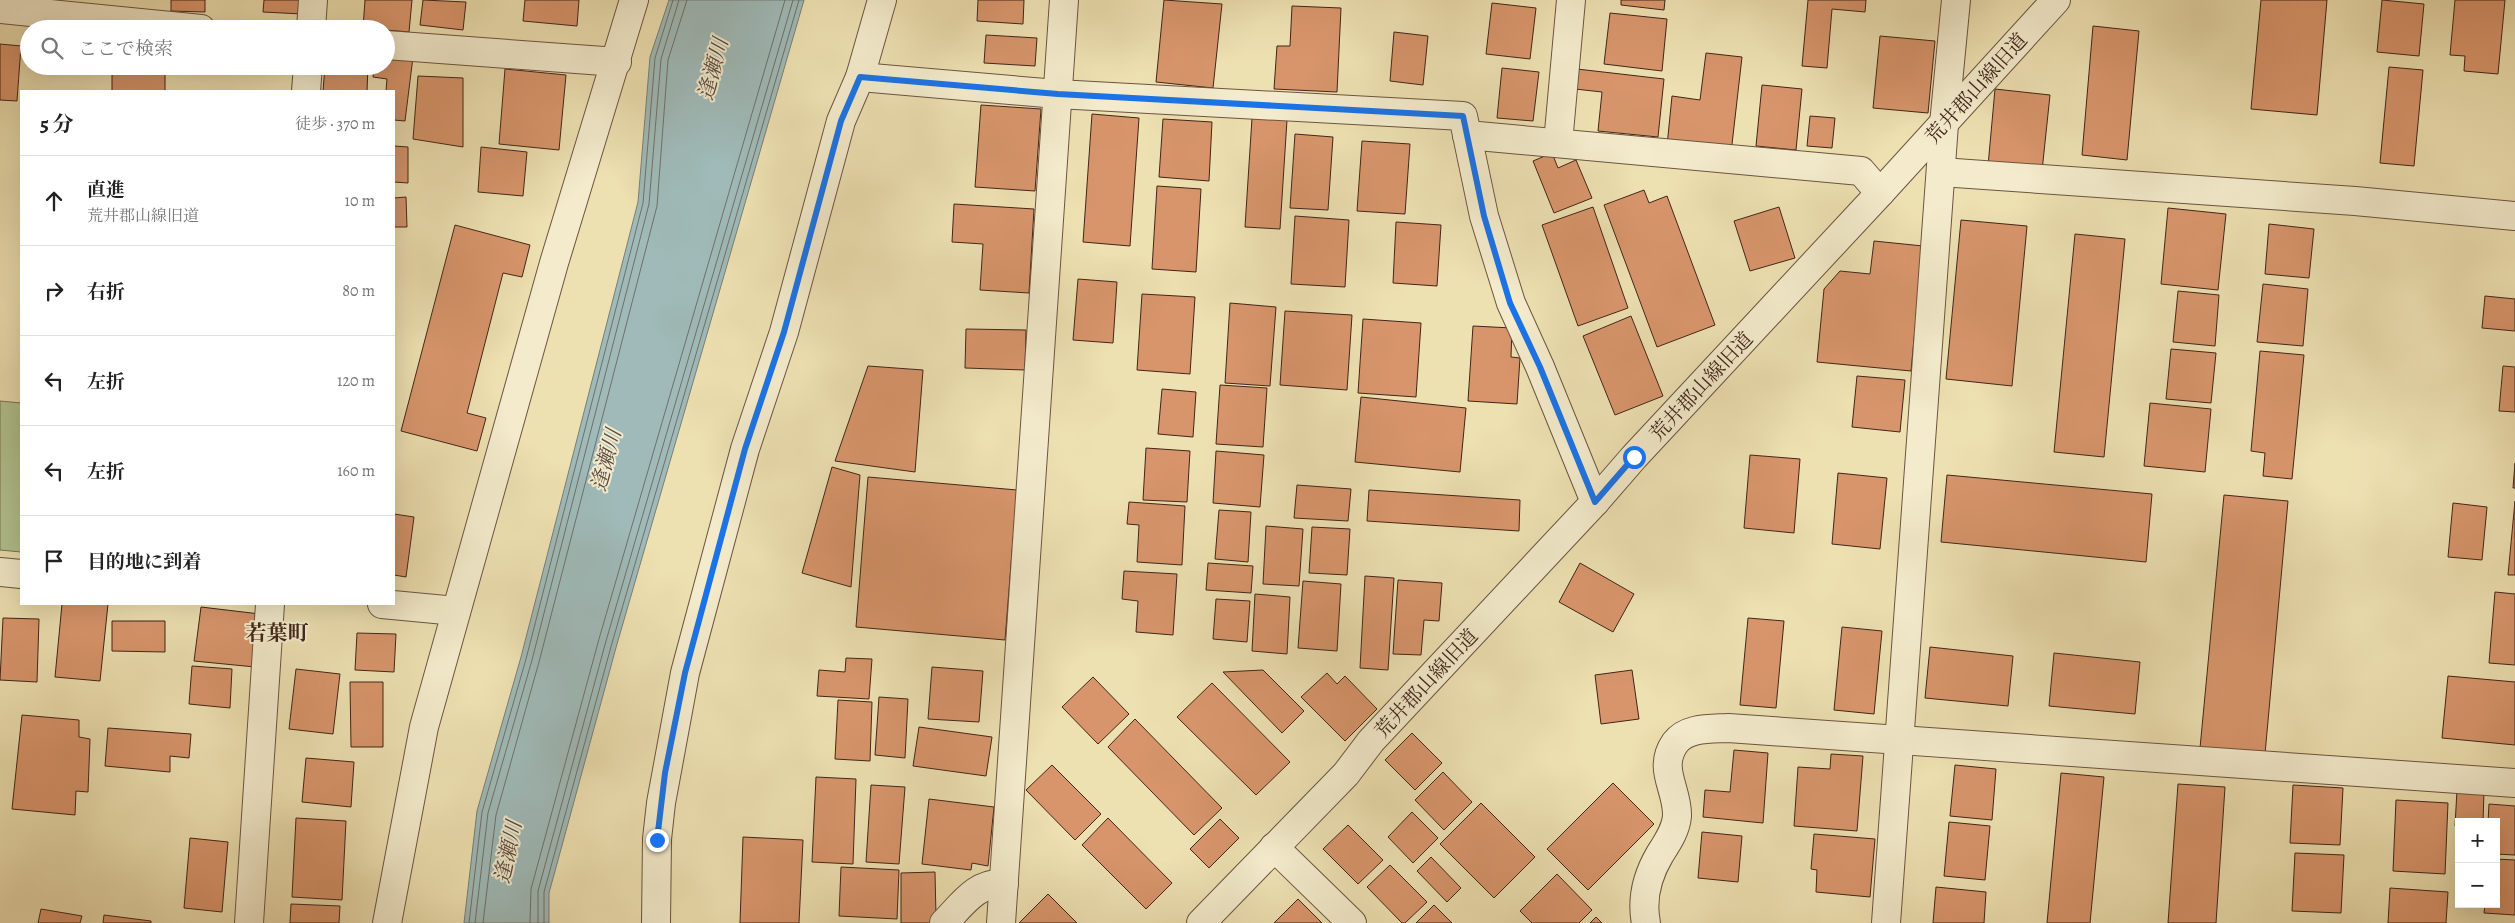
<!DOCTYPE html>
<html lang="ja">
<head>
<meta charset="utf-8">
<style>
  body { margin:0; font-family:Alegreya,"Noto Serif JP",serif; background:#f2f2f2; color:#222 }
  .controls { position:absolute; right:15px; bottom:15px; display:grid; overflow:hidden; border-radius:0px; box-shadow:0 5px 20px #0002 }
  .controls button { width:45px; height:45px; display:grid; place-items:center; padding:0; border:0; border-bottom:1px solid #e0e0e0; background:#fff; color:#222; font:25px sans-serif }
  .stop { position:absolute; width:15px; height:15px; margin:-11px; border:4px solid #1a73e8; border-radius:50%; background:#fff }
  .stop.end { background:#1a73e8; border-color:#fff; box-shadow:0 1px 5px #0008 }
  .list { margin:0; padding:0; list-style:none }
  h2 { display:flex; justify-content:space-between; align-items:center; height:65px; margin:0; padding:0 20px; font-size:21px }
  h2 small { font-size:16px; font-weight:400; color:#767676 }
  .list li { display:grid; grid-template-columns:32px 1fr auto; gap:15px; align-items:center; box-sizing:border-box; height:90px; padding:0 20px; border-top:1px solid #e0e0e0 }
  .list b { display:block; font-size:19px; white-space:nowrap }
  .list p { margin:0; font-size:16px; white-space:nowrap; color:#767676 }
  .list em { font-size:16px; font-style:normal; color:#767676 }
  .icon { flex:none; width:28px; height:28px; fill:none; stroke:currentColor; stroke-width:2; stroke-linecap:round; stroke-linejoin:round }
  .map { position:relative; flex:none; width:2515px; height:923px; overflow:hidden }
  .search { position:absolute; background:#fff; box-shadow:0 5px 20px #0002; left:20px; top:20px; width:375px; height:55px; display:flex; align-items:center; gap:12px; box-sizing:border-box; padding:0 18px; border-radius:28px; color:#767676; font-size:19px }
  .panel { position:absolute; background:#fff; box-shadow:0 5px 20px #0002; left:20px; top:90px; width:375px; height:515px; border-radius:0px }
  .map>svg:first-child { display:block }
</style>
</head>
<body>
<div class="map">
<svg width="2515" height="923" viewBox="0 0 2515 923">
  <rect width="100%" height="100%" fill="#ede0b1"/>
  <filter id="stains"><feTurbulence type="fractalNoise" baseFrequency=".004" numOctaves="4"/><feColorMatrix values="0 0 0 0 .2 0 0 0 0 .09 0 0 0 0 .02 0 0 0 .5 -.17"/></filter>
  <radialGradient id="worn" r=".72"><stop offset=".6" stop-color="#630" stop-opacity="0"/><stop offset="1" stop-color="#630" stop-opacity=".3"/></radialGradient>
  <path fill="#b3c390" stroke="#7a7455" d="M0 401 21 403V552L0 550Z"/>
  <path fill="#9fbab8" stroke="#797e79" d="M669 0H804L617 644 549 893V923H464L477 811 521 657 638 202 650 57Z"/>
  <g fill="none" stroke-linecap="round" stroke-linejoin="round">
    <g stroke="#707069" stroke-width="1">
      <path d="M469 923 482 812 526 659 643 203 655 58 673 0"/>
      <path d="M475 923 488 813 532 660 649 204 661 59 679 0"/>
      <path d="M483 923 496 815 539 662 657 206 668 60 687 0"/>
      <path d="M530 923 531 889 599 639 785 0"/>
      <path d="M538 923V891L606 641 793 0"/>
      <path d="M544 923V892L612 643 799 0"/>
    </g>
  </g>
  <g fill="#d8956b" stroke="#41251a">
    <path d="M171 0H205V12L171 11Z"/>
    <path d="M264 0H303L302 14 263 12Z"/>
    <path d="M365 0H412L409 32 363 28Z"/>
    <path d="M423 0 466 2 463 30 420 25Z"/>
    <path d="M525 0H579L577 26 523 21Z"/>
    <path d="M978 0H1024L1023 24 977 21Z"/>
    <path d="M1164 0 1222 4 1213 88 1156 82Z"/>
    <path d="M1621 0H1665L1664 10 1621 5Z"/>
    <path d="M1808 0H1866L1865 12 1832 9 1827 68 1802 66Z"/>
    <path d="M2261 0H2327L2317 115 2251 109Z"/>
    <path d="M2382 0 2424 4 2419 56 2377 52Z"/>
    <path d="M2455 0H2505L2498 74 2464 71 2465 56 2450 55Z"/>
    <path d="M1492 3 1536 8 1530 59 1486 54Z"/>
    <path d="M1292 6 1341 8 1337 92 1274 89 1277 46H1290Z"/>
    <path d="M1610 13 1667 19 1662 71 1604 64Z"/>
    <path d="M2093 26 2139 31 2127 160 2082 155Z"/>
    <path d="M1394 32 1428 36 1423 85 1390 81Z"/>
    <path d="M986 35 1037 38 1035 66 984 63Z"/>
    <path d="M1880 36 1935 41 1928 113 1873 108Z"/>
    <path d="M0 44 21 46 17 101 0 100Z"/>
    <path d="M1706 53 1742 57 1731 153 1667 146 1672 96 1700 100Z"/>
    <path d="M386 54 413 57 405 121 394 120V91H386L387 79 373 77 374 66H386Z"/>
    <rect x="112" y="66" width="53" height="25"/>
    <path d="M325 66H368L367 91H323Z"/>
    <path d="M2389 67 2423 70 2414 166 2380 163Z"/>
    <path d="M1502 68 1539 72 1533 121 1497 118Z"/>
    <path d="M505 69 566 75 559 150 499 144Z"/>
    <path d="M1577 69 1664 79 1658 137 1598 131 1602 92 1575 89Z"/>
    <path d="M418 76 463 78V147L413 139Z"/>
    <path d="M1762 85 1802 89 1796 150 1756 146Z"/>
    <path d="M1995 89 2050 95 2042 171 1988 166Z"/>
    <path d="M981 105 1041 109 1035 191 975 187Z"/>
    <path d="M1092 114 1139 118 1130 246 1083 242Z"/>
    <path d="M1810 116 1835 118 1832 148 1807 146Z"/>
    <path d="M1252 118 1287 120 1280 229 1245 227Z"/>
    <path d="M1163 119 1212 122 1209 181 1159 177Z"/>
    <path d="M1295 134 1333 137 1328 210 1290 208Z"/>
    <path d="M1362 141 1410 144 1405 214 1357 211Z"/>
    <path d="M394 146 408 147V183L394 182Z"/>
    <path d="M481 147 527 152 523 196 478 192Z"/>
    <path d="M1552 153 1558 168 1576 160 1592 198 1554 213 1533 161Z"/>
    <path d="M1157 186 1201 189 1196 272 1152 269Z"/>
    <path d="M1644 190 1649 203 1667 196 1715 325 1657 347 1604 205Z"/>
    <path d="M406 197 407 227H394V198Z"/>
    <path d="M954 204 1034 209 1029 293 980 290 983 244 952 242Z"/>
    <path d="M1593 207 1628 308 1578 326 1542 225Z"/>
    <path d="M1779 207 1795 258 1750 271 1734 221Z"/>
    <path d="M2168 208 2226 214 2218 290 2161 284Z"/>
    <path d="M1295 216 1349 220 1345 287 1291 284Z"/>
    <path d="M1961 220 2027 226 2012 386 1946 379Z"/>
    <path d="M1396 222 1441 225 1437 286 1393 283Z"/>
    <path d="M2269 224 2314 229 2309 278 2265 274Z"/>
    <path d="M455 225 530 245 522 277 503 273 467 413 486 418 477 451 401 431Z"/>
    <path d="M2075 234 2125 239 2104 457 2054 452Z"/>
    <path d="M1874 241 1923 246 1911 371 1817 362 1824 289 1840 271 1870 274Z"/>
    <path d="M1078 279 1117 282 1113 343 1073 340Z"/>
    <path d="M2263 284 2308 289 2303 346 2257 342Z"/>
    <path d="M2178 291 2219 295 2215 346 2173 342Z"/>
    <path d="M1142 294 1195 297 1190 374 1137 370Z"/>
    <path d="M2485 296 2515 299V331L2482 328Z"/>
    <path d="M1230 303 1276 307 1270 386 1225 383Z"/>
    <path d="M1285 311 1352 315 1347 390 1280 385Z"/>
    <path d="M1631 316 1663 396 1615 415 1583 336Z"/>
    <path d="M1363 319 1421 323 1416 397 1358 393Z"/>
    <path d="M1473 326 1512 328 1511 357 1520 358 1517 404 1468 401Z"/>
    <path d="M966 329 1026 330 1025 370 965 368Z"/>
    <path d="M2171 349 2216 353 2211 403 2166 399Z"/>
    <path d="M2260 351 2304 355 2292 479 2263 476 2265 453 2251 451Z"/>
    <path d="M868 366 923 370 915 472 835 461Z"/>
    <path d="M2503 366 2515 367V412L2499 411Z"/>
    <path d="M1857 376 1905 380 1900 432 1852 427Z"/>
    <path d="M1220 385 1267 388 1263 447 1216 444Z"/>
    <path d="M1162 389 1196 392 1193 437 1158 434Z"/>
    <path d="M1361 397 1466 408 1460 472 1355 462Z"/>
    <path d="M2150 403 2211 409 2205 472 2144 466Z"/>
    <path d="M1146 448 1190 451 1187 502 1143 500Z"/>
    <path d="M1216 451 1264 455 1260 507 1213 503Z"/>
    <path d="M1750 455 1800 459 1794 533 1744 528Z"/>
    <path d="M2515 463V488H2513Z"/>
    <path d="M832 467 860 475 851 587 802 573Z"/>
    <path d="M1838 473 1887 478 1880 549 1832 544Z"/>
    <path d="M1947 475 2152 494 2146 562 1941 542Z"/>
    <path d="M868 477 1017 490 1005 640 856 627Z"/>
    <path d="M1297 485 1351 489 1348 521 1294 518Z"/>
    <path d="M1369 490 1520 500 1519 531 1367 521Z"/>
    <path d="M2224 495 2288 501 2265 754 2200 748Z"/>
    <path d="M2515 501V575H2508Z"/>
    <path d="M1129 502 1185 506 1182 565 1137 562 1139 525 1127 524Z"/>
    <path d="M2453 503 2487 507 2482 560 2448 557Z"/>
    <path d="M1219 510 1251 512 1248 562 1215 559Z"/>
    <path d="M394 514 414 517 406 577 394 575Z"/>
    <path d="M1266 526 1303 529 1299 586 1263 584Z"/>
    <path d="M1312 527 1350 529 1347 575 1309 573Z"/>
    <path d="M1208 563 1253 566 1251 593 1206 590Z"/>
    <path d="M1580 563 1634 594 1613 632 1559 602Z"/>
    <path d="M1124 571 1177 574 1173 635 1136 632 1138 601 1122 599Z"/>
    <path d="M1365 576 1394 578 1388 670 1360 668Z"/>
    <path d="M1398 580 1442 583 1439 621 1424 620 1421 655 1393 654Z"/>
    <path d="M1303 581 1341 584 1337 651 1298 648Z"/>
    <path d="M2495 592 2515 594V665L2489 663Z"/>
    <path d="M1255 594 1290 597 1287 654 1252 651Z"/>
    <path d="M1216 599 1250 601 1247 642 1213 639Z"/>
    <path d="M62 604H108L100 681 55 677Z"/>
    <path d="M201 607 260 614 255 667 194 661Z"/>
    <path d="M3 618 39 619 37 682 0 680Z"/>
    <path d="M1748 618 1784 621 1776 708 1740 705Z"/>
    <path d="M112 621H165V652L112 651Z"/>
    <path d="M1842 627 1882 631 1874 714 1834 710Z"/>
    <path d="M357 633 396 634 394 672 355 670Z"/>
    <path d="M1930 647 2013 656 2008 706 1925 698Z"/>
    <path d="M2054 653 2140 662 2135 714 2049 706Z"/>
    <path d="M846 658 872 659 869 699 817 696 819 670 845 672Z"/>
    <path d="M192 666 232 669 230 708 189 704Z"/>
    <path d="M932 667 983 671 979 722 928 719Z"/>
    <path d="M296 669 340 674 333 734 289 729Z"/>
    <path d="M1263 670 1304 711 1282 733 1223 672Z"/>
    <path d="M1632 670 1639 719 1601 724 1595 675Z"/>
    <path d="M1327 673 1337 684 1345 676 1377 709 1345 741 1301 697Z"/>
    <path d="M2448 676 2515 682V745L2442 738Z"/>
    <path d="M1093 677 1129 714 1098 744 1062 707Z"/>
    <path d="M350 682H383V747H351Z"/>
    <path d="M1212 683 1290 762 1256 795 1177 717Z"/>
    <path d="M879 697 908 699 905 758 875 755Z"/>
    <path d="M838 700 872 702 870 761 835 759Z"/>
    <path d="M22 715 79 720V737L90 739 88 792 76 791 75 815 12 809Z"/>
    <path d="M1135 719 1222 808 1194 835 1108 747Z"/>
    <path d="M919 727 992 737 986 776 913 766Z"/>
    <path d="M108 728 191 734 189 758 170 756V772L105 766Z"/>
    <path d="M1412 733 1442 763 1415 790 1385 760Z"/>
    <path d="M1734 750 1768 753 1763 823 1703 817 1705 790 1730 792Z"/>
    <path d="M1831 754 1863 756 1857 831 1794 826 1798 767 1830 769Z"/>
    <path d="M306 758 354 762 351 807 302 802Z"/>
    <path d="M1052 765 1101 814 1075 840 1026 790Z"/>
    <path d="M1955 765 1996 769 1992 820 1950 816Z"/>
    <path d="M1443 772 1472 802 1444 830 1415 800Z"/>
    <path d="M2061 773 2104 777 2090 923H2047Z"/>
    <path d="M816 777 856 779 853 864 812 862Z"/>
    <path d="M1613 783 1654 824 1588 890 1547 849Z"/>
    <path d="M2178 784 2225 787 2216 923H2168Z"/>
    <path d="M871 785 905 787 899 864 866 862Z"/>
    <path d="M2293 785 2343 788 2340 845 2290 843Z"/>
    <path d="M2457 790 2484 791 2483 822H2459V826H2455Z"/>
    <path d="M929 799 994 807 988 866 972 863 971 870 922 864Z"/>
    <path d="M2396 800 2448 803 2445 874 2393 871Z"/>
    <path d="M1481 803 1535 857 1494 898 1440 844Z"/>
    <path d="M2489 804 2515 806V855L2496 854V822H2488Z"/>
    <path d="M1412 812 1438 838 1413 863 1388 837Z"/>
    <path d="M296 818 346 821 342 900 292 897Z"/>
    <path d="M1108 818 1172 883 1146 909 1082 845Z"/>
    <path d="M1220 819 1239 838 1209 868 1190 849Z"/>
    <path d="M1949 822 1990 826 1985 880 1944 876Z"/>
    <path d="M1348 825 1383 860 1358 884 1323 849Z"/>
    <path d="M1702 832 1742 836 1738 882 1698 878Z"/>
    <path d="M1814 834 1875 839 1870 897 1816 892 1817 870 1811 869Z"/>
    <path d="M743 837 803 840 799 923H740Z"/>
    <path d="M190 838 228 842 222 912 184 908Z"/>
    <path d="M2295 853 2344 855 2341 913 2292 911Z"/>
    <path d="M1431 857 1461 888 1447 902 1417 871Z"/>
    <path d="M2496 859 2515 860V915L2484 913 2485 904H2496Z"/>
    <path d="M1390 865 1427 902 1405 923H1402L1367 887Z"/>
    <path d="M841 867 899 870 897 919 839 916Z"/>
    <path d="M935 872 936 917 930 923H901V873Z"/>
    <path d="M1557 874 1592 910 1579 923H1532L1520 911Z"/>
    <path d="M1936 887 1986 892 1984 923H1933Z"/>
    <path d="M2390 888 2448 892 2446 923H2388Z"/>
    <path d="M1048 894 1077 923H1019Z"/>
    <path d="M1298 899 1322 923H1274Z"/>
    <path d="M291 904 340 906 339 923H290Z"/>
    <path d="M1434 905 1452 923H1416Z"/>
    <path d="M41 909 82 916 80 923H38Z"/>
    <path d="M104 915 151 921V923H103Z"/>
    <path d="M1596 917 1602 923H1590Z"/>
  </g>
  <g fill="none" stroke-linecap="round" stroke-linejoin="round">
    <g stroke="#6c5440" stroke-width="30">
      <g id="minor">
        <path d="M0 9 201 29"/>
        <path d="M311 29 313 0"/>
        <path d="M386 45 617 62"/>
        <path d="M860 77 1057 94 1463 116 1484 216 1511 303 1540 367 1595 502"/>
        <path d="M306 91 308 66"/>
        <path d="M1467 135 1861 171 1880 193"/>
        <path d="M1558 143 1571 0"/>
        <path d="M1941 172 2355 201 2515 216"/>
        <path d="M0 572 21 574"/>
        <path d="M382 604 456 611"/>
        <path d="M1274 847 1352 923"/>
        <path d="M249 923 270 604"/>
        <path d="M387 923 424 727 554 263 634 0"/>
        <path d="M656 923 657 839 661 803 685 673 745 449 784 332 841 121 860 77 882 0"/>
        <path d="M944 923C961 906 977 881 1004 884"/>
        <path d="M1001 923 1064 0"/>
        <path d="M1646 923C1641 898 1647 876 1660 854 1667 843 1676 830 1677 816 1678 789 1657 769 1675 743 1687 727 1711 729 1728 728L2515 783"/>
        <path d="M1886 923 1944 124 1956 0"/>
      </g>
    </g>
    <g stroke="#6c5440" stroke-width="30">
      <path id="tertiary" d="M1201 923 1346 774 1371 741 1595 502 1634 457 1880 193 2056 0"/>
    </g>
    <use href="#minor" stroke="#f3ebcc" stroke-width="28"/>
    <use href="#tertiary" stroke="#f3ebcc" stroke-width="28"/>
  </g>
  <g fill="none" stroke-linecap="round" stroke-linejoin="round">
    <path stroke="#1a73e8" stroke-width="6" d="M657 840 665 773 685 673 745 449 784 332 841 121 860 77 1058 94 1463 116 1484 216 1510 303 1540 367 1595 502 1634 457"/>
  </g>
  <g text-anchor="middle" stroke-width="4" stroke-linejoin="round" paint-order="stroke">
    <g font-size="20" fill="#41251a" stroke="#f3ebcc">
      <text transform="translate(1976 88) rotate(-48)" y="7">荒井郡山線旧道</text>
      <text transform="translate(1701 386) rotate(-47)" y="7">荒井郡山線旧道</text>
      <text transform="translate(1426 683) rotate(-47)" y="7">荒井郡山線旧道</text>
    </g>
    <g font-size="21" font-style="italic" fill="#584a42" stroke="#f3ebcc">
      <text transform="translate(713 69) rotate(-75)" y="7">逢瀬川</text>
      <text transform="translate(606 460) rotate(-75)" y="7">逢瀬川</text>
      <text transform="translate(508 852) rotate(-78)" y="7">逢瀬川</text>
    </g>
    <g font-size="21" font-weight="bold" fill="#41251a" stroke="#f3ebcc">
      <text x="277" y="640">若葉町</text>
    </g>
  </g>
  <rect width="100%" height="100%" filter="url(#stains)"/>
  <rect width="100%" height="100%" fill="url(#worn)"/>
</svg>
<div class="controls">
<button>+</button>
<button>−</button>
</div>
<div class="stop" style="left:1634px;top:457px"></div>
<div class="stop end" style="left:657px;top:840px"></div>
<div class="search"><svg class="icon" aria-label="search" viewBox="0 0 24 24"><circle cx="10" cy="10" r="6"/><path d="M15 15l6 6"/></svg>ここで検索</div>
<section class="panel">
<h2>5 分<small>徒歩 · 370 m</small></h2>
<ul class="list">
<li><svg class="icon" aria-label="ahead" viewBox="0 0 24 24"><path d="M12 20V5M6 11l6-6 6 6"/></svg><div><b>直進</b><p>荒井郡山線旧道</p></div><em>10 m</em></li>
<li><svg class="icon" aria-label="right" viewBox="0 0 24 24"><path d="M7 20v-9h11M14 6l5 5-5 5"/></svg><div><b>右折</b></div><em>80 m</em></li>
<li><svg class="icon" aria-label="left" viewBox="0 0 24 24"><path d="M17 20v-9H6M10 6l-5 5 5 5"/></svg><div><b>左折</b></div><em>120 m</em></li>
<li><svg class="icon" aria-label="left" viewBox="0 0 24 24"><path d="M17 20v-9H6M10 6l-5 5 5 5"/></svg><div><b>左折</b></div><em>160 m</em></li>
<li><svg class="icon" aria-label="arrive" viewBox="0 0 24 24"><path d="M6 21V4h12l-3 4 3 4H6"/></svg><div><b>目的地に到着</b></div></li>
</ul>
</section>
</div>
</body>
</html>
